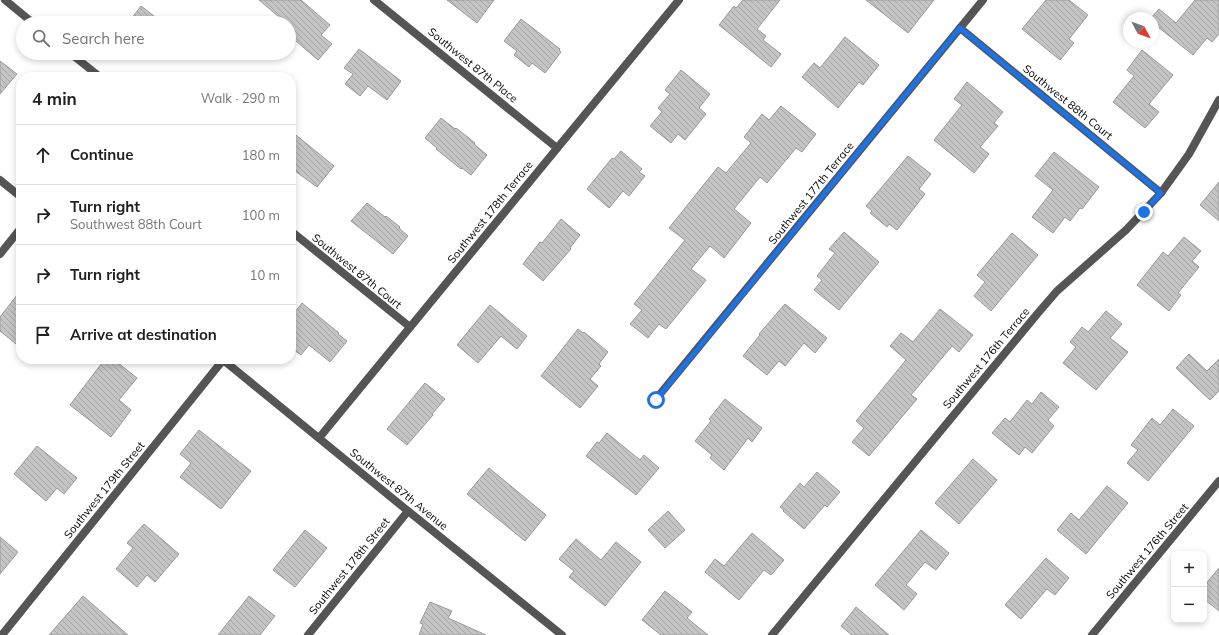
<!DOCTYPE html>
<html lang="en">
<head>
<meta charset="utf-8">
<style>
  body { margin:0; font-family:Mulish,sans-serif; background:#f6f6f6; color:#202124 }
  .controls { position:absolute; right:12px; bottom:12px; display:grid; overflow:hidden; border-radius:8px; box-shadow:0 2px 6px #0003 }
  .controls button { width:36px; height:36px; display:grid; place-items:center; padding:0; border:0; border-bottom:1px solid #e0e0e0; background:#fff; color:#202124; font:20px sans-serif }
  .compass { position:absolute; left:1123px; top:12px; width:36px; height:36px; border-radius:50%; background:#fff; box-shadow:0 2px 6px #0003; rotate:131deg }
  .stop { position:absolute; width:12px; height:12px; margin:-9px; border:3px solid #1a73e8; border-radius:50%; background:#fff }
  .stop.end { background:#1a73e8; border-color:#fff; box-shadow:0 1px 4px #0008 }
  .list { margin:0; padding:0; list-style:none }
  h2 { display:flex; justify-content:space-between; align-items:center; height:52px; margin:0; padding:0 16px; font-size:17px }
  h2 small { font-size:13px; font-weight:400; color:#757577 }
  .list li { display:grid; grid-template-columns:26px 1fr auto; gap:12px; align-items:center; box-sizing:border-box; height:60px; padding:0 16px; border-top:1px solid #e0e0e0 }
  .list b { display:block; font-size:15px; white-space:nowrap }
  .list p { margin:0; font-size:13px; white-space:nowrap; color:#757577 }
  .list em { font-size:13px; font-style:normal; color:#757577 }
  .icon { flex:none; width:22px; height:22px; fill:none; stroke:currentColor; stroke-width:2; stroke-linecap:round; stroke-linejoin:round }
  .map { position:relative; flex:none; width:1219px; height:635px; overflow:hidden }
  .search { position:absolute; background:#fff; box-shadow:0 2px 6px #0003; left:16px; top:16px; width:280px; height:44px; display:flex; align-items:center; gap:10px; box-sizing:border-box; padding:0 14px; border-radius:22px; color:#757577; font-size:15px }
  .panel { position:absolute; background:#fff; box-shadow:0 2px 6px #0003; left:16px; top:72px; width:280px; height:292px; border-radius:16px }
  .map>svg:first-child { display:block }
</style>
</head>
<body>
<div class="map">
<svg width="1219" height="635" viewBox="0 0 1219 635">
  <defs>
    <pattern id="building-back-hatch" width="6" height="6" patternUnits="userSpaceOnUse"><rect width="6" height="6" fill="#c4c4c4"/><path d="M-1 5l2 2M0 0l6 6M5-1l2 2" fill="none" stroke="#a7a7a7"/></pattern>
  </defs>
  <rect width="100%" height="100%" fill="#fff"/>
  <g fill="url(#building-back-hatch)" stroke="#999">
    <path d="M259 0H301L330 25 321 35 332 44 318 60 289 35V23H274L279 17Z"/>
    <path d="M447 0H494L477 23Z"/>
    <path d="M743 0H780L757 29 766 36 763 40 781 54 771 67 719 25 734 6 736 8Z"/>
    <path d="M866 0H934L908 33Z"/>
    <path d="M1046 0H1069L1088 15 1069 39 1074 43 1060 60 1022 29Z"/>
    <path d="M1195 0H1219V34L1212 42 1207 38 1193 55 1153 23V18H1151L1159 9 1176 23Z"/>
    <path d="M141 6 163 23H128Z"/>
    <path d="M521 19 560 49 559 50 561 52 545 73 532 63 529 67 514 55 517 51 504 41Z"/>
    <path d="M845 37 879 65 863 85 859 82 838 108 802 77 814 63 820 68Z"/>
    <path d="M359 49 401 81 387 100 368 86 360 96 345 84 353 74 344 68Z"/>
    <path d="M1142 50 1173 75 1149 104 1159 112 1145 128 1113 102 1134 76 1127 70Z"/>
    <path d="M0 61 17 74 0 94Z"/>
    <path d="M681 70 710 94 699 108 706 114 685 140 678 134 671 143 650 126 662 112 658 108 670 94 665 90Z"/>
    <path d="M967 82 1003 112 994 123 998 126 980 147 989 154 974 173 934 140 962 105 954 99Z"/>
    <path d="M781 106 816 134 802 152 796 148 767 183 760 177 734 209 751 223 724 258 710 246 691 269 706 280 666 329 659 324 648 338 630 324 642 310 634 304 685 240 669 228 718 167 726 173 751 143 744 137 762 114 769 120Z"/>
    <path d="M441 118 455 129 456 128 465 135 475 143 474 144 487 155 471 175 462 168 461 169 436 149 437 148 425 138Z"/>
    <path d="M291 131 334 166 317 187 291 168Z"/>
    <path d="M621 151 642 169 639 172 645 176 629 196 623 191 609 208 587 189 612 158 614 159Z"/>
    <path d="M1054 152 1099 187 1082 209 1080 208 1070 221 1065 217 1053 233 1032 217 1053 190 1035 176Z"/>
    <path d="M908 156 931 174 919 189 925 194 897 230 889 224 887 227 870 213 872 211 866 206Z"/>
    <path d="M1219 182V221L1200 205Z"/>
    <path d="M367 203 385 217 386 216 400 227 399 228 408 236 393 254 351 221Z"/>
    <path d="M561 219 580 235 570 248 571 249 543 281 523 264 540 242 542 243Z"/>
    <path d="M844 232 879 262 839 310 814 290 822 280 817 276 835 253 829 249Z"/>
    <path d="M1012 233 1038 255 991 311 974 296 985 282 977 275Z"/>
    <path d="M1184 237 1201 251 1192 261 1199 267 1178 293 1181 295 1169 311 1137 285 1163 252 1168 256Z"/>
    <path d="M21 290V348L0 331V317Z"/>
    <path d="M302 303 339 333 338 334 347 341 330 362 309 345 301 355 291 348V317Z"/>
    <path d="M785 304 827 338 815 353 804 343 785 366 779 361 767 375 743 356 760 335 759 334Z"/>
    <path d="M490 305 527 336 517 349 501 336 478 363 457 345Z"/>
    <path d="M940 309 973 335 959 352 952 346 911 395 917 399 869 456 852 442 864 428 856 421 906 360 890 346 901 333 913 342Z"/>
    <path d="M1106 311 1122 324 1110 338 1128 352 1096 390 1063 363 1076 347 1070 342 1082 327 1088 332Z"/>
    <path d="M578 329 583 333 584 332 608 352 599 364 601 366 590 379 598 386 580 408 541 376Z"/>
    <path d="M1189 354 1207 371 1219 359V391L1210 400 1176 368Z"/>
    <path d="M105 359H113L137 378 119 400 131 410 111 437 70 405Z"/>
    <path d="M425 383 445 399 432 414 433 415 407 445 387 429Z"/>
    <path d="M1041 392 1059 407 1048 420 1054 426 1032 453 1025 447 1019 455 992 433 1005 418 1010 422 1027 400 1032 404Z"/>
    <path d="M725 399 762 428 752 442 748 438 724 470 710 458 712 455 695 441 711 421 709 419Z"/>
    <path d="M1173 409 1194 426 1148 481 1127 463 1138 450 1131 445 1152 418 1160 425Z"/>
    <path d="M199 430 251 471 221 509 180 477 191 463 180 454Z"/>
    <path d="M607 433 640 460 644 455 659 468 636 495 586 456 597 442 599 443Z"/>
    <path d="M37 446 77 478 64 494 57 488 46 501 14 474Z"/>
    <path d="M973 459 997 480 959 524 935 503Z"/>
    <path d="M489 468 546 515 525 541 467 494Z"/>
    <path d="M817 472 840 492 827 507 825 505 804 529 783 511 784 510 780 507 800 483 804 487Z"/>
    <path d="M1107 486 1128 503 1086 554 1057 530 1071 513 1079 520Z"/>
    <path d="M668 511 685 530 665 548 648 530Z"/>
    <path d="M144 524 179 554 155 582 147 575 137 587 116 569 133 548 127 543Z"/>
    <path d="M305 530 327 548 295 587 273 570Z"/>
    <path d="M921 530 949 553 936 570 925 562 906 585 917 594 904 610 875 585Z"/>
    <path d="M752 533 784 560 771 575 764 570 739 600 705 572 715 559 724 566Z"/>
    <path d="M0 537 18 552 0 574Z"/>
    <path d="M576 539 601 560 616 542 641 562 605 606 569 577 574 571 559 559Z"/>
    <path d="M1046 558 1069 578 1055 595 1047 589 1021 619 1005 605Z"/>
    <path d="M1219 568V611L1204 599V586Z"/>
    <path d="M665 591 692 612 687 618 708 635H661L642 620Z"/>
    <path d="M83 596 128 635H49Z"/>
    <path d="M249 596 275 616 260 635H218Z"/>
    <path d="M430 602 452 611 448 618 486 635H419L423 624 420 623Z"/>
    <path d="M856 607 889 635H852L841 626Z"/>
  </g>
  <g fill="none" stroke-linecap="round" stroke-linejoin="round">
    <g stroke="#555" stroke-width="8">
      <path d="M5 0 33 23"/>
      <path d="M374 0 557 148"/>
      <path d="M960 28 1161 193"/>
      <path d="M70 53 100 77"/>
      <path d="M291 231 410 327"/>
      <path d="M0 254 21 228"/>
      <path d="M656 399 983 0"/>
      <path d="M319 438 679 0"/>
      <path d="M2 635 223 360"/>
      <path d="M308 635 408 511"/>
      <path d="M772 635 1038 313 1057 291 1126 230 1161 193 1189 154 1219 100"/>
      <path d="M1092 635 1219 481"/>
    </g>
    <g stroke="#555" stroke-width="8">
      <path d="M0 180 21 197"/>
      <path d="M222 359 408 511 562 635"/>
    </g>
  </g>
  <g fill="none" stroke-linecap="round" stroke-linejoin="round">
    <path stroke="#1a73e8" stroke-width="5" d="M656 400 960 28 1161 193 1144 212"/>
  </g>
  <g text-anchor="middle" stroke-width="3.5" stroke-linejoin="round" paint-order="stroke">
    <g font-size="11" fill="#000" stroke="#fff">
      <text transform="translate(473 65) rotate(39)" y="4">Southwest 87th Place</text>
      <text transform="translate(1068 102) rotate(39)" y="4">Southwest 88th Court</text>
      <text transform="translate(811 193) rotate(-51)" y="4">Southwest 177th Terrace</text>
      <text transform="translate(490 212) rotate(-51)" y="4">Southwest 178th Terrace</text>
      <text transform="translate(357 271) rotate(39)" y="4">Southwest 87th Court</text>
      <text transform="translate(986 358) rotate(-50)" y="4">Southwest 176th Terrace</text>
      <text transform="translate(399 489) rotate(39)" y="4">Southwest 87th Avenue</text>
      <text transform="translate(104 490) rotate(-51)" y="4">Southwest 179th Street</text>
      <text transform="translate(1147 551) rotate(-50)" y="4">Southwest 176th Street</text>
      <text transform="translate(349 566) rotate(-51)" y="4">Southwest 178th Street</text>
    </g>
  </g>
</svg>
<div class="controls">
<button>+</button>
<button>−</button>
</div>
<svg class="compass" viewBox="-18 -18 36 36"><path d="M0-13l5 13h-10z" fill="#e53935"/><path d="M0 13l5-13h-10z" fill="#757577"/></svg>
<div class="stop" style="left:656px;top:400px"></div>
<div class="stop end" style="left:1144px;top:212px"></div>
<div class="search"><svg class="icon" aria-label="search" viewBox="0 0 24 24"><circle cx="10" cy="10" r="6"/><path d="M15 15l6 6"/></svg>Search here</div>
<section class="panel">
<h2>4 min<small>Walk · 290 m</small></h2>
<ul class="list">
<li><svg class="icon" aria-label="ahead" viewBox="0 0 24 24"><path d="M12 20V5M6 11l6-6 6 6"/></svg><div><b>Continue</b></div><em>180 m</em></li>
<li><svg class="icon" aria-label="right" viewBox="0 0 24 24"><path d="M7 20v-9h11M14 6l5 5-5 5"/></svg><div><b>Turn right</b><p>Southwest 88th Court</p></div><em>100 m</em></li>
<li><svg class="icon" aria-label="right" viewBox="0 0 24 24"><path d="M7 20v-9h11M14 6l5 5-5 5"/></svg><div><b>Turn right</b></div><em>10 m</em></li>
<li><svg class="icon" aria-label="arrive" viewBox="0 0 24 24"><path d="M6 21V4h12l-3 4 3 4H6"/></svg><div><b>Arrive at destination</b></div></li>
</ul>
</section>
</div>
</body>
</html>
